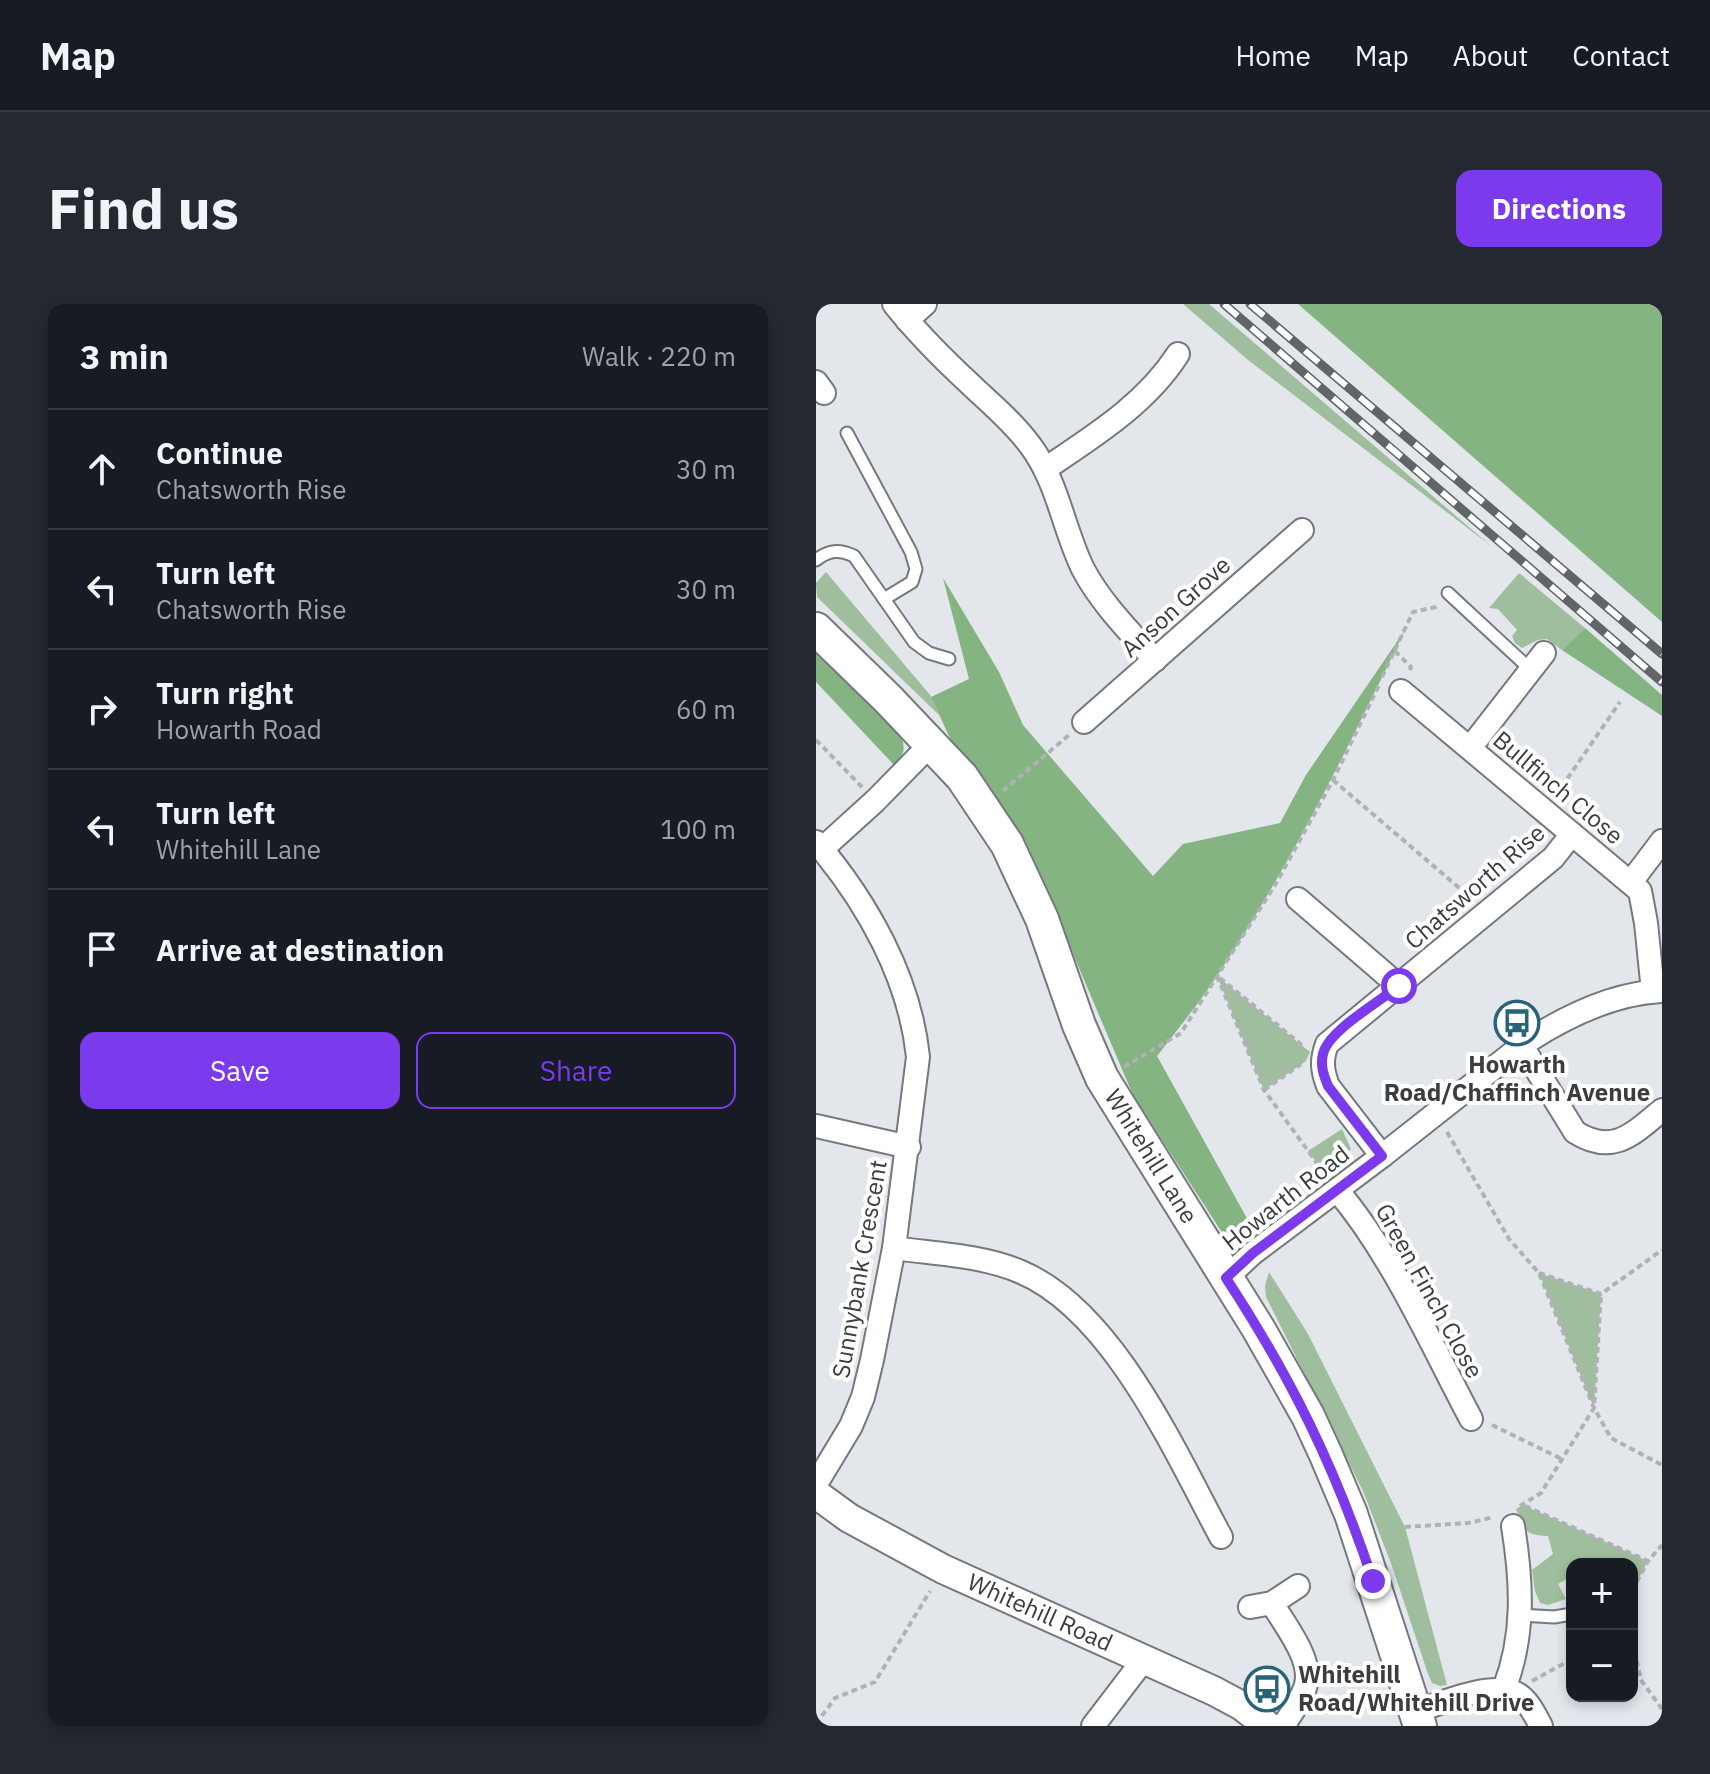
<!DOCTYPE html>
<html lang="en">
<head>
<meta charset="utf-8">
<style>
  body { margin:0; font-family:"IBM Plex Sans",sans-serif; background:#242831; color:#f1f3f6 }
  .controls { position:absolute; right:24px; bottom:24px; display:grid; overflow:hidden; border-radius:16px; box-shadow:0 4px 12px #0003 }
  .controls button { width:72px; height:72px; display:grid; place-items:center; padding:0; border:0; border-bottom:2px solid #363941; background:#171b24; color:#f1f3f6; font:40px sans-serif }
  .stop { position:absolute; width:24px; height:24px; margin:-18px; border:6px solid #7c3aed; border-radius:50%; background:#fff }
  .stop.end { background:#7c3aed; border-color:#fff; box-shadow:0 2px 8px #0008 }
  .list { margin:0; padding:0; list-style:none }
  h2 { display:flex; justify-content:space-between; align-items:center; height:104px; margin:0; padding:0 32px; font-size:34px }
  h2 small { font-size:26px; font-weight:400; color:#9ea1a6 }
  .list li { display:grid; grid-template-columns:52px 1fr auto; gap:24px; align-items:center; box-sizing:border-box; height:120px; padding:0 32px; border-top:2px solid #363941 }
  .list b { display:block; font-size:30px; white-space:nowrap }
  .list p { margin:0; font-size:26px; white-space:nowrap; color:#9ea1a6 }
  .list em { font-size:26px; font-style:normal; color:#9ea1a6 }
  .actions { display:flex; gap:16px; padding:24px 32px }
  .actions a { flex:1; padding:18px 0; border:2px solid #7c3aed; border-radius:16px; text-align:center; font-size:28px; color:#7c3aed }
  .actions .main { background:#7c3aed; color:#fff }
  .icon { flex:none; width:44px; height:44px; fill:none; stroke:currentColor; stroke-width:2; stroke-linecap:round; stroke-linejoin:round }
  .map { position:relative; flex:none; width:846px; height:1422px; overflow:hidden; border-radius:16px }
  header { display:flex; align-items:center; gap:48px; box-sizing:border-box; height:112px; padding:0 40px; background:#171b24; border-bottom:2px solid #363941 }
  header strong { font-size:38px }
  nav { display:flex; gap:44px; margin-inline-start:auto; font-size:28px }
  .intro { display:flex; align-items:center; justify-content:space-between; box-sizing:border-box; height:192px; padding:0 48px }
  h1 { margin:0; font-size:56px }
  .button { padding:20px 36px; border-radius:16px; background:#7c3aed; color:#fff; font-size:28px; font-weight:700 }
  main { display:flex; gap:48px; padding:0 48px }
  aside { flex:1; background:#171b24; border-radius:16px; box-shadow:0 4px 12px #0003 }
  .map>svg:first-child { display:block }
</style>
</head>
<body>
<header>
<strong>Map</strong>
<nav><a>Home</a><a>Map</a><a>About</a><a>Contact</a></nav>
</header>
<div class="intro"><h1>Find us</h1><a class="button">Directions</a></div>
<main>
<aside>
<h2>3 min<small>Walk · 220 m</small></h2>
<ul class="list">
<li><svg class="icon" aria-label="ahead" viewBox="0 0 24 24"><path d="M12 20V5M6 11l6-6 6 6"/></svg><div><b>Continue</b><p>Chatsworth Rise</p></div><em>30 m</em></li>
<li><svg class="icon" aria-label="left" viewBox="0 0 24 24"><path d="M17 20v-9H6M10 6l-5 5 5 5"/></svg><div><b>Turn left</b><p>Chatsworth Rise</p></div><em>30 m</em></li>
<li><svg class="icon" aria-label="right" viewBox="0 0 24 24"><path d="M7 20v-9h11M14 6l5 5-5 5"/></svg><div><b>Turn right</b><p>Howarth Road</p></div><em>60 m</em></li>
<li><svg class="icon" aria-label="left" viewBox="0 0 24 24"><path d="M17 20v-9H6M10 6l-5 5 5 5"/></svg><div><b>Turn left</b><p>Whitehill Lane</p></div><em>100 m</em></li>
<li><svg class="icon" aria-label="arrive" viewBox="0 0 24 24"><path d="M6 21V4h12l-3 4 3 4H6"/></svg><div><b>Arrive at destination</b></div></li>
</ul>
<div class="actions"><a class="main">Save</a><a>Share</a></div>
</aside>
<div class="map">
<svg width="846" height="1422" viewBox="0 0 846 1422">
  <rect width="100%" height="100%" fill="#e3e7eb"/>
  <g fill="#9fbe9d">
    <path d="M367 0H393L675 242 432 56Z"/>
    <path d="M10 268 115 392 123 411 1 293 0 279Z"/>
    <path d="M703 269 769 324 746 346 731 335 722 336 706 344 699 339 696 332 701 326 682 305 673 304Z"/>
    <path d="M401 672 494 748 490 757 448 786Z"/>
    <path d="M526 825 535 845 510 871 492 847Z"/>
    <path d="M453 968 492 1030 589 1223 631 1381 624 1382 616 1379 612 1370 576 1262 547 1187 450 993 449 982Z"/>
    <path d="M723 969 785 990 778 1104Z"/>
    <path d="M707 1201 832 1257 816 1287V1260H756V1272L742 1280 750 1295 732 1301 724 1299 719 1287 716 1266 737 1250 732 1232C707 1231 709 1225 700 1205Z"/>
  </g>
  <g fill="#83b482">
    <path d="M482 0H846V318Z"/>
    <path d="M127 274 183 368 207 421 337 572 367 540 464 519 490 471 589 326C532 444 475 560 403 669 384 698 362 725 341 752L438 927 422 932 405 927 317 791 229 584 170 486 139 445 115 393 153 375Z"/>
    <path d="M769 324 846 391V412L746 346Z"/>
    <path d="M0 349 85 432C90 445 88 451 78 461L0 378Z"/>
  </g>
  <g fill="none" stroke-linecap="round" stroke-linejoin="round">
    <g stroke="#75787c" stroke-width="15">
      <g id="service">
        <path d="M31 129 95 248 100 265 96 278 68 295"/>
        <path d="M0 256C13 246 23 245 38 252L98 338 113 349 133 355"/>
        <path d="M632 289 715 366"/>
        <path d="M704 1311 738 1313 756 1310"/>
      </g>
    </g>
    <g stroke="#75787c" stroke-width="26">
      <g id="minor">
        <path d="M78 0C101 29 127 55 154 80 175 100 197 118 214 141 242 178 247 224 267 265 285 299 313 327 339 356"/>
        <path d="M91 16 109 0"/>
        <path d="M0 78 8 89"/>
        <path d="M229 165C278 132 330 100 362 50"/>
        <path d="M585 387 824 587 830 619 837 687"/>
        <path d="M268 418 486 226"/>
        <path d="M654 444 728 349"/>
        <path d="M0 538C51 598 94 674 102 753L78 944 56 1056 47 1093 35 1122 0 1180"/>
        <path d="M6 545 59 497 115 440"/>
        <path d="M815 578 846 537"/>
        <path d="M482 595 583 682"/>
        <path d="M706 742 759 828C797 852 817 830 846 806"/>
        <path d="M0 822 93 843"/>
        <path d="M566 852 512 782C506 766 505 756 511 740L737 554 756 530"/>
        <path d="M521 886C576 951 615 1040 655 1115"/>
        <path d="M78 944C119 950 166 951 205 968 297 1007 359 1148 405 1233"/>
        <path d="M410 974 437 949 566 852 712 737C751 712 799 689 846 687"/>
        <path d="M456 1299C469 1322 499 1357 489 1384 484 1398 475 1410 467 1422"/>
        <path d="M434 1303 456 1299 482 1282"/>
        <path d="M688 1385C709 1331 706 1278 697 1222"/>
        <path d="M599 1408C624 1399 679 1376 703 1391 713 1398 719 1411 725 1422"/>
        <path d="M277 1422 329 1354"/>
      </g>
    </g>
    <g stroke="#75787c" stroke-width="32">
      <g id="tertiary">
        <path id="s1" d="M0 1190 33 1214 127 1265 398 1387 426 1402 452 1422"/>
      </g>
    </g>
    <g stroke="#75787c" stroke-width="36">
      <g id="secondary">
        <path id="s2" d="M0 325 72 395 146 473 191 540 226 615 263 721 286 774 442 1024 492 1112 510 1151 535 1210 604 1422"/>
      </g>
    </g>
    <g stroke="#afb2b5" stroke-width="4" stroke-dasharray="6 4" stroke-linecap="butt">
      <path d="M579 347 595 363 593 369"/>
      <path d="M566 373 597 308 620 303 623 300"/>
      <path d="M0 436 46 483"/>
      <path d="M517 476 655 594"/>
      <path d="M187 487 253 431"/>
      <path d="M740 491 804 398"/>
      <path d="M401 672 448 786 508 869"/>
      <path d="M404 674 487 742"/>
      <path d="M308 763 365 729 459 581 517 476 563 381"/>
      <path d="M448 786 485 760"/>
      <path d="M631 828 693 935 723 969 778 1104 795 1134 846 1161"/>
      <path d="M723 969 785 990 846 946"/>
      <path d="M676 1121 746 1155"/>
      <path d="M704 1202 725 1189 778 1104 785 990"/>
      <path d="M709 1202 832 1257"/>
      <path d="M589 1223 652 1219 678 1213"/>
      <path d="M816 1287 832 1257 846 1241"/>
      <path d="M816 1337 825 1376 846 1405"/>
      <path d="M716 1377 756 1355"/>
      <path d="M0 1420 19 1394 59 1378 114 1287"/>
    </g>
    <use href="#service" stroke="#fff" stroke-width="11"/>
    <use href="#minor" stroke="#fff" stroke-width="22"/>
    <use href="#tertiary" stroke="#fff" stroke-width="28"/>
    <use href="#secondary" stroke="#fff" stroke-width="32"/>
    <g stroke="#626567" stroke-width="9">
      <g id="rail">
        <path d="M408 0 846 378"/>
        <path d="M434 0 846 350"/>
      </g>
    </g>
    <use href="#rail" stroke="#fff" stroke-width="6" stroke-dasharray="18" stroke-linecap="butt"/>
  </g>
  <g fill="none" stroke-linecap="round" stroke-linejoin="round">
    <path stroke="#7c3aed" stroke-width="10" d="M557 1277C519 1163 476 1075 410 974L437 949 566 852 512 782C508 772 504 762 507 750 512 727 564 697 583 682"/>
  </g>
  <defs>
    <g id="bus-ring" transform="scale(2.3)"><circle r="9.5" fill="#fff" stroke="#26647a" stroke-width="1.5"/><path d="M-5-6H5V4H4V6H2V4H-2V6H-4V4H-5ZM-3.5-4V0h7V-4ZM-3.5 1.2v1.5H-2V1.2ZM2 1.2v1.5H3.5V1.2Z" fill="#26647a"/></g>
  </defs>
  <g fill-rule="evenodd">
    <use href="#bus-ring" x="701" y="719"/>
    <use href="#bus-ring" x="451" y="1385"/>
  </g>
  <g text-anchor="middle" stroke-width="8" stroke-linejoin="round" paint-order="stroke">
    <g font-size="24" fill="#3b3d3e" stroke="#fff">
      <text transform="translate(360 303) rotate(-42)" y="8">Anson Grove</text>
      <text transform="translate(742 484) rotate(40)" y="8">Bullfinch Close</text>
      <text transform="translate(659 583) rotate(-41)" y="8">Chatsworth Rise</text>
      <text dy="8" stroke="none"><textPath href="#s2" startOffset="634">Whitehill Lane</textPath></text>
      <text transform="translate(470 894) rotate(-38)" y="8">Howarth Road</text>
      <text transform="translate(44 965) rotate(-80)" y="8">Sunnybank Crescent</text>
      <text transform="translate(613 987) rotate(61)" y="8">Green Finch Close</text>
      <text dy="8" stroke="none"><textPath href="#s1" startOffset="254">Whitehill Road</textPath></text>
    </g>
    <g font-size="24" font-weight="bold" fill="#3b3d3e" stroke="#fff">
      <text x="701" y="769">Howarth<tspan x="701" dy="28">Road/Chaffinch Avenue</tspan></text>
      <text x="482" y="1379" text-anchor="start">Whitehill<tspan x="482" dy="28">Road/Whitehill Drive</tspan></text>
    </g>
  </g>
</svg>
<div class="controls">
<button>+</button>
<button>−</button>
</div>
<div class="stop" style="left:583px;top:682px"></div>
<div class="stop end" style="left:557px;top:1277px"></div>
</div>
</main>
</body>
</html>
